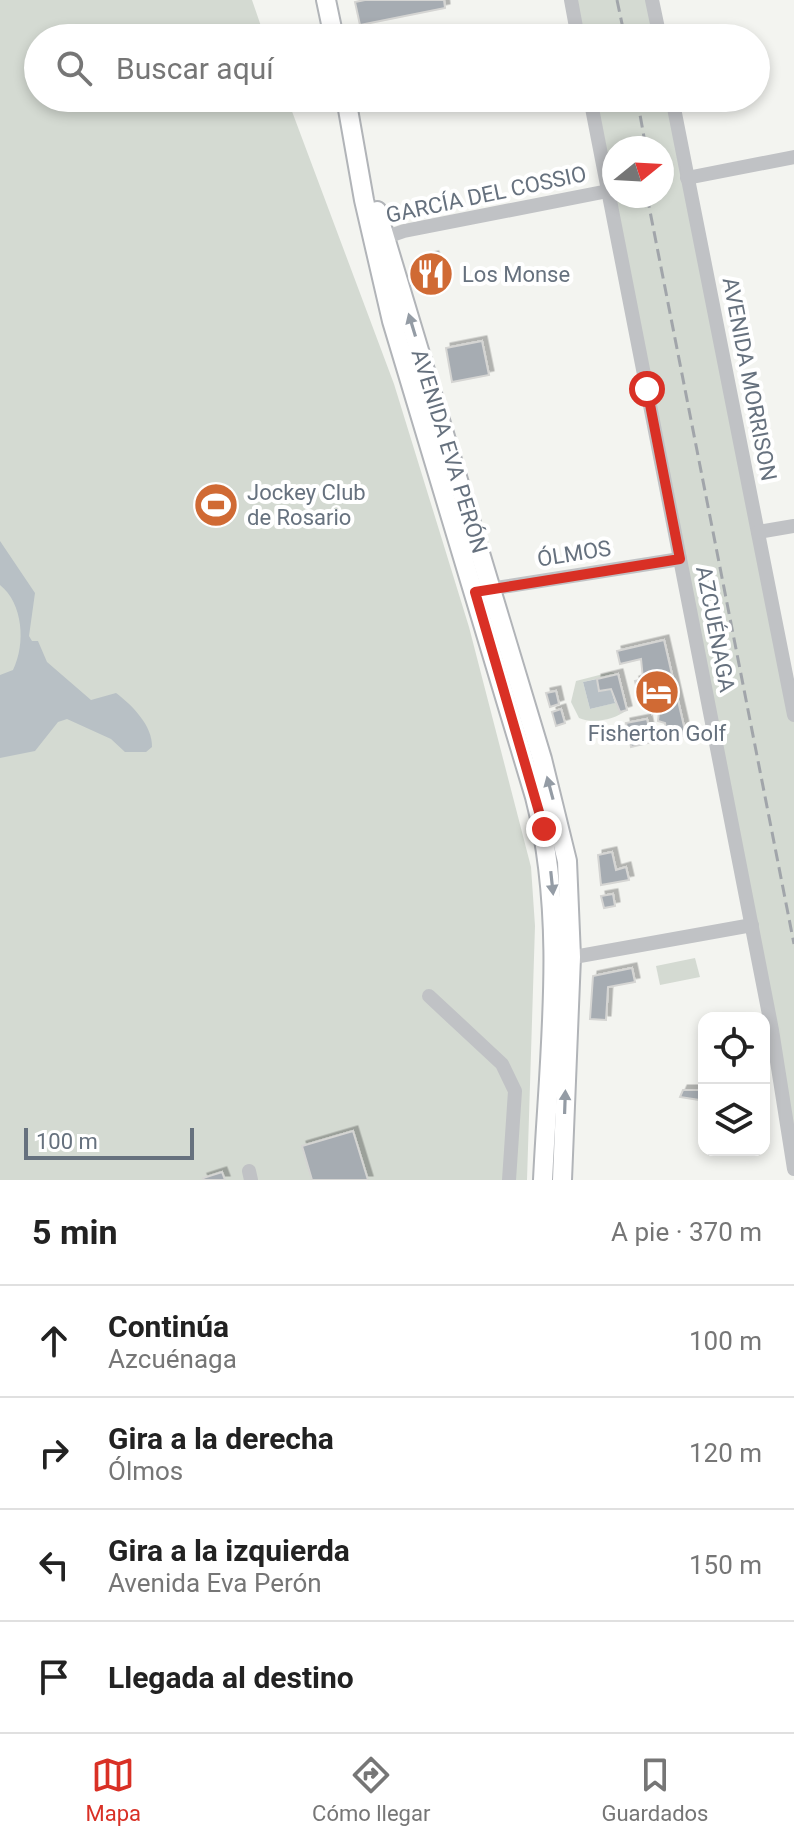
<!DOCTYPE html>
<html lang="es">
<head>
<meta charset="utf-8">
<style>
  body { margin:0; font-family:Roboto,sans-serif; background:#f6f6f6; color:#222 }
  .controls { position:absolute; right:24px; bottom:24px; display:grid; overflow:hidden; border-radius:16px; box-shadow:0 4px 12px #0003 }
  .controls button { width:72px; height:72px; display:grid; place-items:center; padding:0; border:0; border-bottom:2px solid #e0e0e0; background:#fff; color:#222; font:40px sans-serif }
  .compass { position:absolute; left:602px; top:136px; width:72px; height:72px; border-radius:50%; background:#fff; box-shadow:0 4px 12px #0003; rotate:72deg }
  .scale { position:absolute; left:24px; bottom:20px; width:170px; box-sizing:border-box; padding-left:8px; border:4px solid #66717e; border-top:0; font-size:22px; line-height:28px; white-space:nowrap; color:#66717e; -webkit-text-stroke:6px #fff; paint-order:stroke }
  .stop { position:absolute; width:24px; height:24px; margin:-18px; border:6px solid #d93025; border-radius:50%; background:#fff }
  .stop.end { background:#d93025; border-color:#fff; box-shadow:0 2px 8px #0008 }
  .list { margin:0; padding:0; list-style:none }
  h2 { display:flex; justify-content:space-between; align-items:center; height:104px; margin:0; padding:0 32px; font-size:34px }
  h2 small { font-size:26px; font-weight:400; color:#767676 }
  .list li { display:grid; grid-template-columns:52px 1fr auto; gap:24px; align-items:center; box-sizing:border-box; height:112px; padding:0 32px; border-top:2px solid #e0e0e0 }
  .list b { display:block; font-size:30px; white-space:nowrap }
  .list p { margin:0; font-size:26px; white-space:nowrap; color:#767676 }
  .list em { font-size:26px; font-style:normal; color:#767676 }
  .icon { flex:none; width:44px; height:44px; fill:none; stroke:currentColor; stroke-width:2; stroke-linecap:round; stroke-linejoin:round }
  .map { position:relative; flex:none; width:794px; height:1180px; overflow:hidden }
  .search { position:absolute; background:#fff; box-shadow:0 4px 12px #0003; left:24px; right:24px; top:24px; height:88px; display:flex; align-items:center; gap:20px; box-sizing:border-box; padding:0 28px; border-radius:44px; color:#767676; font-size:30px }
  .sheet { height:552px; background:#fff }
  nav { display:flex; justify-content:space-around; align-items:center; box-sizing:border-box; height:112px; border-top:2px solid #e0e0e0; background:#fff; font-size:22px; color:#767676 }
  nav a { display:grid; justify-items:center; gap:4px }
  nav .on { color:#d93025 }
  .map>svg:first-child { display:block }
</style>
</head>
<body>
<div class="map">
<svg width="794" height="1180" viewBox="0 0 794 1180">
  <defs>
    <filter id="shadow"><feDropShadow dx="4.5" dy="-4.5" stdDeviation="0" flood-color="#0004"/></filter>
  </defs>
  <rect width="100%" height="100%" fill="#f3f4f0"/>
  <g fill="#d4dad2" fill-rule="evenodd">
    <path d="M0 0H252L265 38H38V98H287L394 384 469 627 531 867 535 926 527 1180H0Z"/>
    <path d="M571 0H652L660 38H578Z"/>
    <path d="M590 98H672L794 715V1169ZM614 148H662V196H614Z"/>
    <path d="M611 672 618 674 583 682 590 709 618 702 620 712 627 710C614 720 593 724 579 718L571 702 576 681Z"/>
    <path d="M695 958 700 977 660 985 656 966Z"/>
  </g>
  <g fill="#b8c0c5">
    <path d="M0 541 35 593 29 636 32 641H38L47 662 91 700 116 693C132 705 153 726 152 747L146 752H125L111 739 67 719 58 722 35 751 0 758V675L13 670C26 644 23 603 0 585Z"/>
    <path d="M597 679 600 691 611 689 615 703 590 709 583 682Z"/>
  </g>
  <g fill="#a6acb2" stroke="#d5d5d3" stroke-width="2" filter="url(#shadow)">
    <path d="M365 0H444L445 8 360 25 355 2Z"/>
    <path d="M434 256 442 290 429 293 421 259Z"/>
    <path d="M482 341 489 375 452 382 446 348Z"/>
    <path d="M664 640 686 735 668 739 665 723 658 721 659 712 652 714 646 695 639 697 635 681 643 679 641 659 620 664 617 651Z"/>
    <path d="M618 674 627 710 620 712 611 689 599 691 597 679Z"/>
    <path d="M556 691 559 704 550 707 546 693Z"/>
    <path d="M561 709 565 723 556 726 552 712Z"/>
    <path d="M647 719 652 742 631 747 626 723Z"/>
    <path d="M612 852 616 870 626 867 629 880 601 885 598 855Z"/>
    <path d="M613 894 615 906 604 908 601 896Z"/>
    <path d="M632 968 635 982 608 987 606 1020 590 1019 593 976Z"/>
    <path d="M683 1090H704V1115L699 1100 680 1097Z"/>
    <path d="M353 1131 368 1180H312L302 1146Z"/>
    <path d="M222 1172 225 1180H204L203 1178Z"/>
  </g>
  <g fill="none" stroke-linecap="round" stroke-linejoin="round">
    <g stroke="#b1b4b8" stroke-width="22">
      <g id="major">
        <path d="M326 0 334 38"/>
        <path d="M346 98 364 200 392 321 535 797C567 921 549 1053 543 1180"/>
        <path d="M377 211 542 759 567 861 571 957 562 1180"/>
      </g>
    </g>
    <g stroke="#c0c2c5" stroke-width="14">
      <path d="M571 0 578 38"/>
      <path d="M652 0 660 38"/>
      <path d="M590 98 772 1030 794 1169"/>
      <path d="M672 98 794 715"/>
      <path d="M687 178 794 157"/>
      <path d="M378 240 404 231 608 191"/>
      <path d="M758 532 794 526"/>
      <path d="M483 590 680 559"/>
      <path d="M563 959 752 925"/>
      <path d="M429 996 502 1064 515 1091 509 1180"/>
      <path d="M249 1171 251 1180"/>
    </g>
    <use href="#major" stroke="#fff" stroke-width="18"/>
    <g stroke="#a1a5aa" stroke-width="3" stroke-dasharray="12 6" stroke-linecap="butt">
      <path d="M617 0 625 38"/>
      <path d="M637 98 646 148"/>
      <path d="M647 196 794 944"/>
    </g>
  </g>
  <defs><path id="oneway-solid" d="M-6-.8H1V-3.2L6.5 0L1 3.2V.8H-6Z" transform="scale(2)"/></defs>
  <g fill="#949ca5">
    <use href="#oneway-solid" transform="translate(412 325) rotate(-107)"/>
    <use href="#oneway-solid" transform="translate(550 788) rotate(-105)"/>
    <use href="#oneway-solid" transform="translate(552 883) rotate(84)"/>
    <use href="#oneway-solid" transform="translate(565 1102) rotate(-88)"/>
  </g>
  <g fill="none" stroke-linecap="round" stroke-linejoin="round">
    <path stroke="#d93025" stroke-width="10" d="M544 829 475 592 680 559 647 389"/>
  </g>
  <defs>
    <g id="restaurant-disc" transform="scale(2.3)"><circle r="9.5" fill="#d06a34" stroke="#fff"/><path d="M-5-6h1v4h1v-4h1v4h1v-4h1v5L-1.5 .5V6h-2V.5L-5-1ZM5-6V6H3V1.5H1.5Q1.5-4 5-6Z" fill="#fff"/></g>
    <g id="stadium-disc" transform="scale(2.3)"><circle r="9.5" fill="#d06a34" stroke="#fff"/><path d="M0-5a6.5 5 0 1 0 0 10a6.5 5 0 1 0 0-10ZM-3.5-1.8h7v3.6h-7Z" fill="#fff"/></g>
    <g id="hotel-disc" transform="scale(2.3)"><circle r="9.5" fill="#d06a34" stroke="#fff"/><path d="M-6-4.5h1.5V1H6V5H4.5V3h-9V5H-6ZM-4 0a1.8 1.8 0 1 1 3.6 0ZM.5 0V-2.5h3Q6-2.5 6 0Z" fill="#fff"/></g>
  </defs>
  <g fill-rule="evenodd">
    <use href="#restaurant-disc" x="431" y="274"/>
    <use href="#stadium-disc" x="216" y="505"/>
    <use href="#hotel-disc" x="657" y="692"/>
  </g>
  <g text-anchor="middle" stroke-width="8" stroke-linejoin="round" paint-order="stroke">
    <g font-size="22" fill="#66717e" stroke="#fff">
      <text transform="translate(486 194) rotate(-12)" y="8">GARCÍA DEL COSSIO</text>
      <text transform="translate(750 379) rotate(79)" y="8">AVENIDA MORRISON</text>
      <text transform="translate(450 451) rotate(73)" y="8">AVENIDA EVA PERÓN</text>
      <text transform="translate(574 553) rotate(-9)" y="8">ÓLMOS</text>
      <text transform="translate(716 629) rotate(79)" y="8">AZCUÉNAGA</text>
    </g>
    <g font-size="22" fill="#66717e" stroke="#fff" text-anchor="start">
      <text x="462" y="282">Los Monse</text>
      <text x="247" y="500">Jockey Club<tspan x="247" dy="25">de Rosario</tspan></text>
      <text x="657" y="741" text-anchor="middle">Fisherton Golf</text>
    </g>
  </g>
</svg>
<div class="controls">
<button><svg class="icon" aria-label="locate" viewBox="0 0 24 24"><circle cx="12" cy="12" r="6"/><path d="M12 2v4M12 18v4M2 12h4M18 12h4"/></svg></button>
<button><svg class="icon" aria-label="layers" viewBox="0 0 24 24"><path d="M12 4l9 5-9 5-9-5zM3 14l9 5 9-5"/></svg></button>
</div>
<svg class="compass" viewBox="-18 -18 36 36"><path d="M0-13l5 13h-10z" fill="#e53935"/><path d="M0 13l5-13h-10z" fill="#767676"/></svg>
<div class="scale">100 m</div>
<div class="stop" style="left:647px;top:389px"></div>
<div class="stop end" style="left:544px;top:829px"></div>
<div class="search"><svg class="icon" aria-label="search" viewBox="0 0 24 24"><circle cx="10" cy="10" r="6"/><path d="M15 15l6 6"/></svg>Buscar aquí</div>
</div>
<section class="sheet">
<h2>5 min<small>A pie · 370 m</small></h2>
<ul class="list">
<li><svg class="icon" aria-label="ahead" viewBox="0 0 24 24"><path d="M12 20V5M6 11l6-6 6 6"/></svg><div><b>Continúa</b><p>Azcuénaga</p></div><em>100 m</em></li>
<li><svg class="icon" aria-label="right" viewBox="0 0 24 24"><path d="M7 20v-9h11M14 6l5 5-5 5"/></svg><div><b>Gira a la derecha</b><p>Ólmos</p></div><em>120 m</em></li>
<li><svg class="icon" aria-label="left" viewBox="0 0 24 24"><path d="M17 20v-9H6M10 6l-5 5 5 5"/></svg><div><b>Gira a la izquierda</b><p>Avenida Eva Perón</p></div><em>150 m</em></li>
<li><svg class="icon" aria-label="arrive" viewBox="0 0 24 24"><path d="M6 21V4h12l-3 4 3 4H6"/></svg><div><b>Llegada al destino</b></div></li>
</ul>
</section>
<nav>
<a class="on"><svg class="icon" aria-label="map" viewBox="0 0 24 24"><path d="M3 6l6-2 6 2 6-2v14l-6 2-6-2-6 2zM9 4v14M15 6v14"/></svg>Mapa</a>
<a><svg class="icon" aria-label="directions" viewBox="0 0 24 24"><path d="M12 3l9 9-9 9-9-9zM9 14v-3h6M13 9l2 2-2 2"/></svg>Cómo llegar</a>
<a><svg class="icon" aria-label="saved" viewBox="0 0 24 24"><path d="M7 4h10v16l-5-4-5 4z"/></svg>Guardados</a>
</nav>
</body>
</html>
